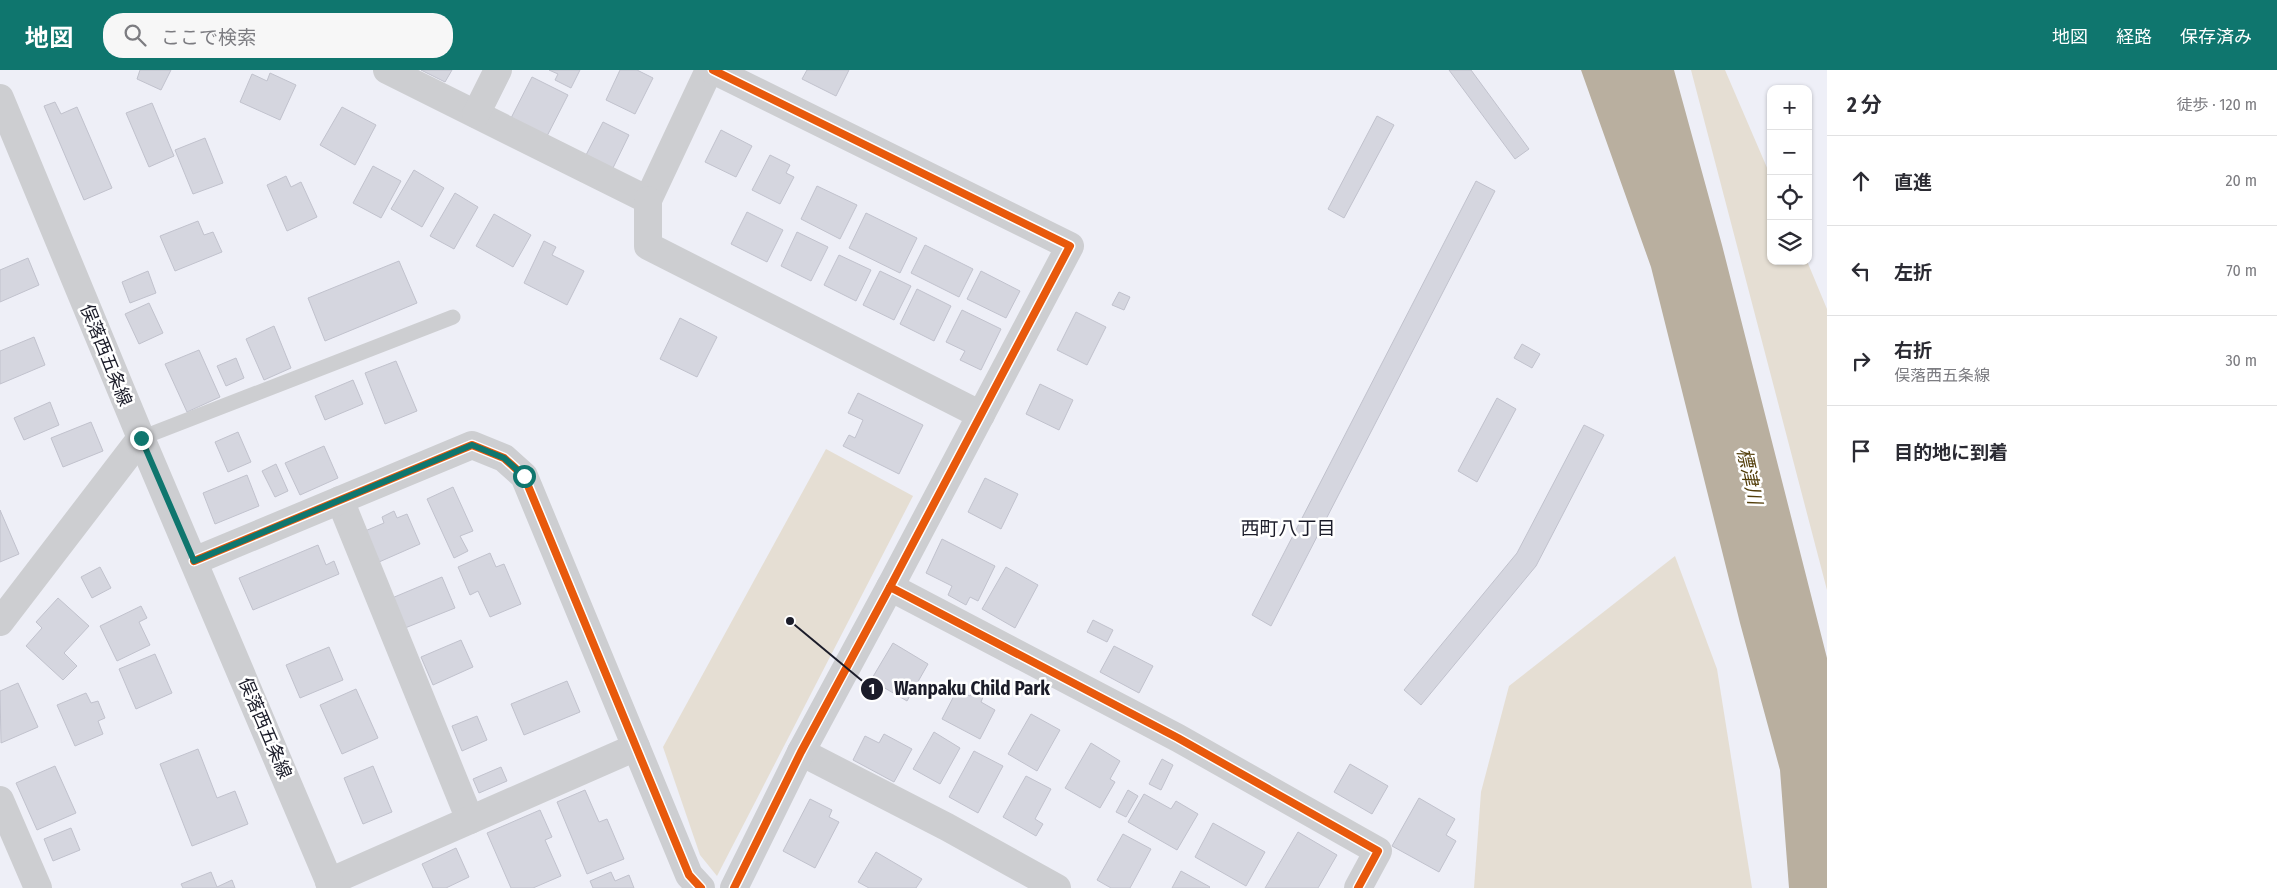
<!DOCTYPE html>
<html lang="ja">
<head>
<meta charset="utf-8">
<style>
  body { margin:0; font-family:"Fira Sans Condensed","Noto Sans JP",sans-serif; background:#f7f7f7; color:#2b2b33 }
  .controls { position:absolute; right:15px; top:15px; display:grid; overflow:hidden; border-radius:10px; box-shadow:0 1px 4px #0004 }
  .controls button { width:45px; height:45px; display:grid; place-items:center; padding:0; border:0; border-bottom:1px solid #e1e1e2; background:#fff; color:#2b2b33; font:25px sans-serif }
  .stop { position:absolute; width:15px; height:15px; margin:-11px; border:4px solid #0f766e; border-radius:50%; background:#fff }
  .stop.end { background:#0f766e; border-color:#fff; box-shadow:0 1px 5px #0008 }
  .list { margin:0; padding:0; list-style:none }
  h2 { display:flex; justify-content:space-between; align-items:center; height:65px; margin:0; padding:0 20px; font-size:21px }
  h2 small { font-size:16px; font-weight:400; color:#7c7c81 }
  .list li { display:grid; grid-template-columns:32px 1fr auto; gap:15px; align-items:center; box-sizing:border-box; height:90px; padding:0 20px; border-top:1px solid #e1e1e2 }
  .list b { display:block; font-size:19px; white-space:nowrap }
  .list p { margin:0; font-size:16px; white-space:nowrap; color:#7c7c81 }
  .list em { font-size:16px; font-style:normal; color:#7c7c81 }
  .icon { flex:none; width:28px; height:28px; fill:none; stroke:currentColor; stroke-width:2; stroke-linecap:round; stroke-linejoin:round }
  .map { position:relative; flex:none; width:1827px; height:818px; overflow:hidden }
  header { display:flex; align-items:center; gap:30px; box-sizing:border-box; height:70px; padding:0 25px; background:#0f766e; color:#fff }
  header strong { font-size:24px }
  nav { display:flex; gap:28px; margin-inline-start:auto; font-size:18px }
  .search { width:350px; height:45px; background:#f7f7f7; display:flex; align-items:center; gap:12px; box-sizing:border-box; padding:0 18px; border-radius:20px; color:#7c7c81; font-size:19px }
  main { display:flex }
  aside { flex:1; background:#fff }
  .map>svg:first-child { display:block }
</style>
</head>
<body>
<header>
<strong>地図</strong>
<div class="search"><svg class="icon" aria-label="search" viewBox="0 0 24 24"><circle cx="10" cy="10" r="6"/><path d="M15 15l6 6"/></svg>ここで検索</div>
<nav><a>地図</a><a>経路</a><a>保存済み</a></nav>
</header>
<main>
<div class="map">
<svg width="1827" height="818" viewBox="0 0 1827 818">
  <rect width="100%" height="100%" fill="#eeeff7"/>
  <g fill="#e5ded3">
    <path d="M1691 0H1725L1771 107V191H1807L1827 239V520Z"/>
    <path d="M826 379 913 426 717 806 700 785 663 677Z"/>
    <path d="M1675 486 1717 599 1752 818H1474L1481 722 1509 616Z"/>
  </g>
  <path fill="#b9af9f" d="M1581 0H1674L1722 175 1827 588V818H1789L1780 700 1740 553 1651 197Z"/>
  <g fill="#d5d6df" stroke="#c1c2cd">
    <path d="M140 0H171L161 20 137 9Z"/>
    <path d="M421 0H452L445 12Z"/>
    <path d="M549 0H580L571 18 555 10 558 4Z"/>
    <path d="M620 0H637L653 8 635 44 606 30Z"/>
    <path d="M807 0H849L836 26 802 9Z"/>
    <path d="M1449 0H1471L1529 79 1515 89Z"/>
    <path d="M270 3 296 15 280 50 240 32 252 4 267 11Z"/>
    <path d="M532 7 568 25 545 70 509 52Z"/>
    <path d="M55 32 61 44 77 37 112 118 84 130 44 36Z"/>
    <path d="M152 33 174 86 149 97 126 43Z"/>
    <path d="M342 37 376 55 355 95 320 75Z"/>
    <path d="M1377 46 1394 55 1344 148 1328 139Z"/>
    <path d="M603 52 629 65 612 100 585 87Z"/>
    <path d="M721 60 752 76 736 107 705 92Z"/>
    <path d="M205 68 223 113 193 124 175 80Z"/>
    <path d="M770 85 790 95 786 103 794 107 780 134 752 120Z"/>
    <path d="M373 96 401 111 381 148 353 133Z"/>
    <path d="M414 100 444 118 422 157 391 139Z"/>
    <path d="M286 106 291 117 301 112 317 147 287 161 267 115Z"/>
    <path d="M1476 111 1495 121 1271 556 1252 545Z"/>
    <path d="M817 116 857 135 840 169 801 149Z"/>
    <path d="M455 123 478 137 454 179 430 166Z"/>
    <path d="M747 142 783 160 767 192 731 174Z"/>
    <path d="M866 143 917 168 900 203 849 178Z"/>
    <path d="M494 144 531 165 513 197 476 176Z"/>
    <path d="M198 151 204 165 213 162 222 182 175 201 160 166Z"/>
    <path d="M797 162 828 177 811 211 781 196Z"/>
    <path d="M544 171 556 177 552 185 584 201 567 235 524 213Z"/>
    <path d="M925 175 973 199 959 227 911 203Z"/>
    <path d="M839 185 871 200 856 231 824 215Z"/>
    <path d="M28 188 39 215 0 232V200Z"/>
    <path d="M399 191 417 233 325 271 308 228Z"/>
    <path d="M148 201 156 223 130 233 122 212Z"/>
    <path d="M880 201 911 216 894 250 863 235Z"/>
    <path d="M981 201 1020 221 1006 248 967 229Z"/>
    <path d="M917 219 951 236 934 271 900 254Z"/>
    <path d="M1119 222 1130 227 1124 240 1112 235Z"/>
    <path d="M149 233 163 263 139 274 125 244Z"/>
    <path d="M962 240 1001 259 981 300 960 290 965 281 946 272Z"/>
    <path d="M1076 242 1106 257 1087 295 1057 280Z"/>
    <path d="M680 248 717 267 697 307 660 289Z"/>
    <path d="M274 256 291 298 264 310 246 269Z"/>
    <path d="M34 267 45 295 0 314V281Z"/>
    <path d="M1522 274 1540 284 1532 298 1514 288Z"/>
    <path d="M199 280 220 327 187 342 165 294Z"/>
    <path d="M236 288 244 308 226 316 217 296Z"/>
    <path d="M396 291 417 341 385 354 365 303Z"/>
    <path d="M353 310 363 334 325 350 315 326Z"/>
    <path d="M1040 314 1073 330 1059 360 1026 344Z"/>
    <path d="M858 323 923 355 899 404 843 376 849 365 855 368 863 350 848 343Z"/>
    <path d="M1497 328 1516 339 1477 412 1458 401Z"/>
    <path d="M50 332 59 355 24 370 14 348Z"/>
    <path d="M91 352 103 381 63 397 51 368Z"/>
    <path d="M1584 355 1604 365 1536 496 1421 635 1404 620 1517 483Z"/>
    <path d="M238 362 251 392 228 402 215 372Z"/>
    <path d="M324 376 338 408 300 425 285 393Z"/>
    <path d="M276 394 288 421 275 427 262 401Z"/>
    <path d="M247 405 259 436 215 454 203 423Z"/>
    <path d="M985 408 1018 424 1001 459 968 442Z"/>
    <path d="M453 417 473 461 460 466 468 481 454 488 427 429Z"/>
    <path d="M0 440 19 484 0 492Z"/>
    <path d="M394 441 397 448 407 444 420 474 379 492 365 461 384 453 382 447Z"/>
    <path d="M942 469 995 496 978 531 970 527 966 535 948 525 952 516 926 503Z"/>
    <path d="M318 475 326 495 334 491 339 504 253 540 239 508Z"/>
    <path d="M490 483 496 497 504 494 521 534 490 547 478 521 470 525 458 497Z"/>
    <path d="M100 497 111 518 92 528 81 507Z"/>
    <path d="M1006 497 1038 515 1015 558 982 539Z"/>
    <path d="M442 507 455 538 405 558 392 528Z"/>
    <path d="M58 528 89 556 64 583 77 596 63 610 26 576 42 558 36 552Z"/>
    <path d="M141 536 147 548 139 552 150 575 117 591 100 556Z"/>
    <path d="M1093 550 1113 560 1107 572 1087 562Z"/>
    <path d="M461 570 473 597 433 615 421 587Z"/>
    <path d="M893 573 928 594 907 631 871 610Z"/>
    <path d="M1114 576 1153 596 1139 623 1100 602Z"/>
    <path d="M329 577 343 610 300 628 286 595Z"/>
    <path d="M155 584 172 623 136 639 119 599Z"/>
    <path d="M567 611 580 642 524 665 511 634Z"/>
    <path d="M18 613 38 657 1 673 0 621Z"/>
    <path d="M356 619 378 668 342 684 320 635Z"/>
    <path d="M957 620 970 626 972 621 983 627 981 632 995 640 980 669 942 649Z"/>
    <path d="M86 623 91 633 98 631 105 648 98 651 103 664 75 676 57 635Z"/>
    <path d="M1031 644 1060 660 1037 701 1008 684Z"/>
    <path d="M477 646 487 670 462 681 452 656Z"/>
    <path d="M934 662 960 678 940 714 913 699Z"/>
    <path d="M884 664 912 679 894 712 853 690 865 666 879 673Z"/>
    <path d="M1091 673 1120 691 1110 709 1115 712 1100 738 1065 718Z"/>
    <path d="M198 679 217 728 235 721 248 754 192 776 160 694Z"/>
    <path d="M974 681 1003 696 978 743 949 727Z"/>
    <path d="M1162 689 1173 695 1161 720 1149 714Z"/>
    <path d="M1350 694 1388 716 1372 744 1334 722Z"/>
    <path d="M55 696 76 743 37 760 16 713Z"/>
    <path d="M373 696 392 742 363 754 344 708Z"/>
    <path d="M501 697 507 711 479 723 473 709Z"/>
    <path d="M1026 706 1051 719 1035 749 1043 754 1036 766 1003 747Z"/>
    <path d="M585 720 599 752 607 749 624 789 587 804 557 732Z"/>
    <path d="M1128 720 1138 726 1126 747 1116 742Z"/>
    <path d="M1144 724 1171 739 1176 731 1198 744 1177 780 1128 752Z"/>
    <path d="M1419 728 1455 749 1446 765 1456 771 1439 802 1392 776Z"/>
    <path d="M810 729 832 740 829 747 839 752 815 798 783 781Z"/>
    <path d="M540 740 552 767 545 770 561 806 533 818H511L487 763Z"/>
    <path d="M1213 753 1265 782 1246 816 1195 787Z"/>
    <path d="M71 758 80 780 53 791 44 769Z"/>
    <path d="M1298 762 1337 785 1318 818H1265Z"/>
    <path d="M1123 764 1151 779 1130 818H1111L1097 810Z"/>
    <path d="M456 778 469 807 446 818H433L422 794Z"/>
    <path d="M876 782 922 809 916 818H869L858 812Z"/>
    <path d="M1181 801 1210 817 1209 818H1172Z"/>
    <path d="M211 802 217 817 232 810 235 818H183L181 814Z"/>
    <path d="M611 802 615 811 629 805 634 818H593L590 811Z"/>
  </g>
  <g fill="none" stroke-linecap="round" stroke-linejoin="round">
    <path stroke="#cdced1" stroke-width="15" d="M141 368 453 247"/>
    <g stroke="#cdced1" stroke-width="28">
      <path d="M387 0 648 130 709 0"/>
      <path d="M713 0 1070 176 890 517"/>
      <path d="M476 44 498 0"/>
      <path d="M648 130V176L981 345"/>
      <path d="M340 430 470 750"/>
      <path d="M194 491 472 375 504 388 524 406 689 805 701 818"/>
      <path d="M0 552 141 368"/>
      <path d="M801 682 947 757 1057 818"/>
      <path d="M0 730 38 818"/>
      <path d="M329 812 636 677"/>
      <path d="M734 818 801 682 890 517 1178 668 1378 781 1358 818"/>
    </g>
    <path stroke="#cdced1" stroke-width="28" d="M0 28 141 368 332 818"/>
    <g stroke="#fff" stroke-width="11">
      <g id="cycleway">
        <path d="M713 0 1070 176 890 517"/>
        <path d="M194 491 472 375 504 388 524 406 689 805 701 818"/>
        <path d="M734 818 801 682 890 517 1178 668 1378 781 1358 818"/>
      </g>
    </g>
    <use href="#cycleway" stroke="#e8590c" stroke-width="8"/>
  </g>
  <g fill="none" stroke-linecap="round" stroke-linejoin="round">
    <path stroke="#0f766e" stroke-width="6" d="M141 368 194 491 472 375 504 388 524 406"/>
  </g>
  <g text-anchor="middle" stroke-width="5" stroke-linejoin="round" paint-order="stroke">
    <g font-size="18" fill="#1b1c29" stroke="#fff">
      <text transform="translate(106 285) rotate(68)" y="6">俣落西五条線</text>
      <text transform="translate(265 658) rotate(67)" y="6">俣落西五条線</text>
    </g>
    <g font-size="19" font-style="italic" fill="#523d09" stroke="#fff">
      <text transform="translate(1750 406) rotate(78)" y="7">標津川</text>
    </g>
    <g font-size="19" fill="#1b1c29" stroke="#fff">
      <text x="1288" y="465">西町八丁目</text>
    </g>
  </g>
  <path fill="none" stroke="#1b1c29" stroke-width="2" d="M790 551L872 619"/>
  <g fill="#1b1c29" stroke="#fff" stroke-width="2">
    <circle cx="790" cy="551" r="5"/>
    <circle cx="872" cy="619" r="12"/>
  </g>
  <g font-size="15" text-anchor="middle" font-weight="bold" fill="#fff">
    <text x="872" y="624">1</text>
  </g>
  <g font-size="19" text-anchor="middle" font-weight="bold" fill="#1b1c29" stroke="#fff" stroke-width="5" stroke-linejoin="round" paint-order="stroke">
    <text x="972" y="625">Wanpaku Child Park</text>
  </g>
</svg>
<div class="controls">
<button>+</button>
<button>−</button>
<button><svg class="icon" aria-label="locate" viewBox="0 0 24 24"><circle cx="12" cy="12" r="6"/><path d="M12 2v4M12 18v4M2 12h4M18 12h4"/></svg></button>
<button><svg class="icon" aria-label="layers" viewBox="0 0 24 24"><path d="M12 4l9 5-9 5-9-5zM3 14l9 5 9-5"/></svg></button>
</div>
<div class="stop" style="left:524px;top:406px"></div>
<div class="stop end" style="left:141px;top:368px"></div>
</div>
<aside>
<h2>2 分<small>徒歩 · 120 m</small></h2>
<ul class="list">
<li><svg class="icon" aria-label="ahead" viewBox="0 0 24 24"><path d="M12 20V5M6 11l6-6 6 6"/></svg><div><b>直進</b></div><em>20 m</em></li>
<li><svg class="icon" aria-label="left" viewBox="0 0 24 24"><path d="M17 20v-9H6M10 6l-5 5 5 5"/></svg><div><b>左折</b></div><em>70 m</em></li>
<li><svg class="icon" aria-label="right" viewBox="0 0 24 24"><path d="M7 20v-9h11M14 6l5 5-5 5"/></svg><div><b>右折</b><p>俣落西五条線</p></div><em>30 m</em></li>
<li><svg class="icon" aria-label="arrive" viewBox="0 0 24 24"><path d="M6 21V4h12l-3 4 3 4H6"/></svg><div><b>目的地に到着</b></div></li>
</ul>
</aside>
</main>
</body>
</html>
